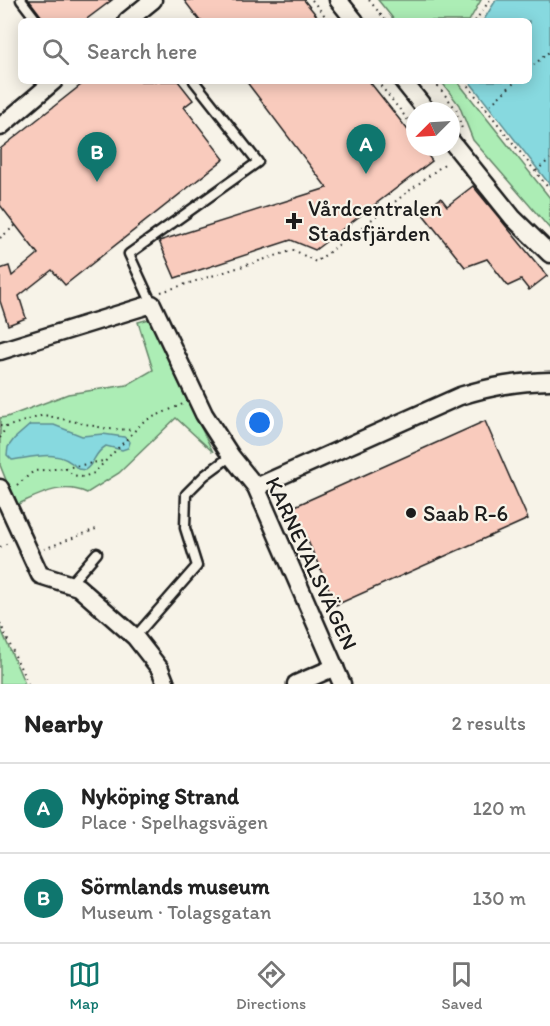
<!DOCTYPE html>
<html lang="en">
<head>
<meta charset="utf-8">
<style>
  body { margin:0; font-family:Itim,sans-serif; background:#f2f2f2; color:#222 }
  .compass { position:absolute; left:406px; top:102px; width:54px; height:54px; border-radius:50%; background:#fff; box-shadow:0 3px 15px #0003; rotate:246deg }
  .you { position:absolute; left:260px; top:423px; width:21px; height:21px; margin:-15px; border:4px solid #fff; border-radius:50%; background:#1a73e8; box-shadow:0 0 0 9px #1a73e833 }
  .badge { display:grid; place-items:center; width:39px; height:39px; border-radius:50%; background:#0f766e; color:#fff; font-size:20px; font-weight:700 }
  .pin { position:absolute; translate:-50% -50px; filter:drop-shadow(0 2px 3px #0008) }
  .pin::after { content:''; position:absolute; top:32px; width:21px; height:18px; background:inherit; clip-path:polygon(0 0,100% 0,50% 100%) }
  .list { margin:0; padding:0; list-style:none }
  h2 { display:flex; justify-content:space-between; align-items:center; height:78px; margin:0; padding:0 24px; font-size:26px }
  h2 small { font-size:20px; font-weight:400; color:#767676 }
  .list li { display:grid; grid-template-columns:39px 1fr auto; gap:18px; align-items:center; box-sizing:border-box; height:90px; padding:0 24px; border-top:2px solid #e0e0e0 }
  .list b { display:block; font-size:22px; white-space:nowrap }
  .list p { margin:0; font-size:20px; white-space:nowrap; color:#767676 }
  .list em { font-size:20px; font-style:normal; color:#767676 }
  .icon { flex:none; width:33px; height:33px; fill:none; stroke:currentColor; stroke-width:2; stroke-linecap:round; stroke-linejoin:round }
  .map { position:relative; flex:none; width:550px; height:684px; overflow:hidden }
  .search { position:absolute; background:#fff; box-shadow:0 3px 15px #0003; left:18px; right:18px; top:18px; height:66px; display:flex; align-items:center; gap:15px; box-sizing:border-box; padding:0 21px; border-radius:9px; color:#767676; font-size:22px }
  .sheet { height:258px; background:#fff }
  nav { display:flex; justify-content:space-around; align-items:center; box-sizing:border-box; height:84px; border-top:2px solid #e0e0e0; background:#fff; font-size:16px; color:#767676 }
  nav a { display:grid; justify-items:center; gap:3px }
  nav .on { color:#0f766e }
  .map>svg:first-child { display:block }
</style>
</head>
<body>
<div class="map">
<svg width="550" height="684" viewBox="0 0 550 684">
  <rect width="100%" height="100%" fill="#f7f3e8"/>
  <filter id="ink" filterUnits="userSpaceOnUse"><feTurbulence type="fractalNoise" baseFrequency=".0167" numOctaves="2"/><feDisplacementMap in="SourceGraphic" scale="12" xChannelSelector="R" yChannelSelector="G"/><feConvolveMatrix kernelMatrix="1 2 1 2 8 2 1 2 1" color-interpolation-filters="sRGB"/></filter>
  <g filter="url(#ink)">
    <g fill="#acedb5" stroke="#648468" stroke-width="1.5">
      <path d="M378 0H481L469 21H395Z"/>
      <path d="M441 81H457L550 198V229L473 140 459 105Z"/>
      <path d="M153 318 178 381 213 452 176 418 119 473 87 493C62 481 39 495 16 505L0 465V418L7 417 68 394 127 385 153 370 138 322Z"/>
      <path d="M0 627 25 684H0Z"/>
    </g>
    <g fill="#87d9df" stroke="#5c8d91" stroke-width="1.5">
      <path d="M496 0H550V185L469 81H529V21H483Z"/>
      <path d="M30 425H54L82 436 103 434 124 437 130 442 128 448 122 450 106 446C93 454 96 462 85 470L78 469C61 448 35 457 12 460L7 455 8 447 14 439Z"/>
    </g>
    <g fill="#f9cbbd" stroke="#1c1c1c" stroke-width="1.5">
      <path d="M29 0H112L84 21H45Z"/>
      <path d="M184 0H304L321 21H200Z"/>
      <path d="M86 81H178L193 100 184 107 224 159 65 285 52 270 19 296 26 318 8 325 0 301V269L9 266 12 276 38 254 0 205V149Z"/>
      <path d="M246 81H369L415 139V147H422L432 161 315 250 291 240 175 278 159 241 327 188Z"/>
      <path d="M473 186 547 276 529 290 521 280 508 286 487 259 465 267 422 213 441 198 447 206Z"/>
      <path d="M485 421 528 519 336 605 293 507Z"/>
    </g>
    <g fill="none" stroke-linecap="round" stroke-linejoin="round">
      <g stroke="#1c1c1c" stroke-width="13">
        <g id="lane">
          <path d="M21 0 37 21"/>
          <path d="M152 304 129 254 258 162 194 81"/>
          <path d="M70 584 97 553"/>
          <path d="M135 637 197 566 185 528 186 494 205 475 231 456"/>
        </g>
      </g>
      <g stroke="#1c1c1c" stroke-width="21">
        <g id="street">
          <path d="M338 0 355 21"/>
          <path d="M127 21 153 0"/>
          <path d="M403 81 427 111"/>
          <path d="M0 127 54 81"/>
          <path d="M451 141 513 218 550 254"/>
          <path d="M0 351 152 304 204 414 231 456 256 487 342 684"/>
          <path d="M256 487 460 396C492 386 517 382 550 381"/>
          <path d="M0 488 40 575 78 587 135 637 160 669 166 684"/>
          <path d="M296 684 335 667"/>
        </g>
      </g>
      <g stroke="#1c1c1c" stroke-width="2" stroke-dasharray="1.5 4.5" stroke-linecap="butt">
        <path d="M312 0 329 21"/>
        <path d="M369 0 386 21"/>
        <path d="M475 21 490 0"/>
        <path d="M529 69 550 51"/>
        <path d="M377 81 415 129"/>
        <path d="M434 81 456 109 462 129"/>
        <path d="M464 81 550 190"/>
        <path d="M486 109 516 81"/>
        <path d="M430 147 438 149"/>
        <path d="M536 171 550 159"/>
        <path d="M0 238 16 225"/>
        <path d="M539 266 550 280"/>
        <path d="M161 292 294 250 316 262 447 162"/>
        <path d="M0 426 6 427"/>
        <path d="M0 438 6 427 44 415 108 429 134 430"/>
        <path d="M65 468 103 461"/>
        <path d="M17 485 34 471 65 468 73 475 83 477 94 473 144 421 183 404"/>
        <path d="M0 547 8 543"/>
        <path d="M44 549 96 529"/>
        <path d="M0 623 28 684"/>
      </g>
      <use href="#lane" stroke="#f7f3e8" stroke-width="8"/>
      <use href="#street" stroke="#f7f3e8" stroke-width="16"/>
    </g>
  </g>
  <g fill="#1c1c1c" stroke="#f7f3e8" stroke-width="2">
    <path d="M291 212h6v6h6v6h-6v6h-6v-6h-6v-6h6z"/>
    <circle cx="411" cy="513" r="6"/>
  </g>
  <g text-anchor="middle" stroke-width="4.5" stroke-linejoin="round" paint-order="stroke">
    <g font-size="22" fill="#1c1c1c" stroke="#f7f3e8" text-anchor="start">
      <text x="308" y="216">Vårdcentralen<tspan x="308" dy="25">Stadsfjärden</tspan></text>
      <text x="423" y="521">Saab R-6</text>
    </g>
    <g font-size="22" fill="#1c1c1c" stroke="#f7f3e8">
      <text transform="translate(312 563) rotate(65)" y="8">KARNEVALSVÄGEN</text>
    </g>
  </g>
</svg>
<svg class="compass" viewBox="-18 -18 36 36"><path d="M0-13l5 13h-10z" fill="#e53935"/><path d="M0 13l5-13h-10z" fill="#767676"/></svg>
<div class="you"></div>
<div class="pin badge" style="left:366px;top:174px">A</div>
<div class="pin badge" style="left:97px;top:182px">B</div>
<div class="search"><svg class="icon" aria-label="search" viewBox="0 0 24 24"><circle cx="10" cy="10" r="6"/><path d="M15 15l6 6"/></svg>Search here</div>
</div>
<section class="sheet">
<h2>Nearby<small>2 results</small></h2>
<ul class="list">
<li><span class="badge">A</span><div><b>Nyköping Strand</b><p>Place · Spelhagsvägen</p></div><em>120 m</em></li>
<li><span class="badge">B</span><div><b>Sörmlands museum</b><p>Museum · Tolagsgatan</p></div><em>130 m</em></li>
</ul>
</section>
<nav>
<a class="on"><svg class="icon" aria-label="map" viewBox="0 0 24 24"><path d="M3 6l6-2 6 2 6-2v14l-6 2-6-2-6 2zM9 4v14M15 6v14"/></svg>Map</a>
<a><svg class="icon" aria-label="directions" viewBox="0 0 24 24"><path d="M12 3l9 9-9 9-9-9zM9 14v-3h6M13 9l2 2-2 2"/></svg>Directions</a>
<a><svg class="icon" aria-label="saved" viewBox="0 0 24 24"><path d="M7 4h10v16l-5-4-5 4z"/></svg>Saved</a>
</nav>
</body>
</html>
